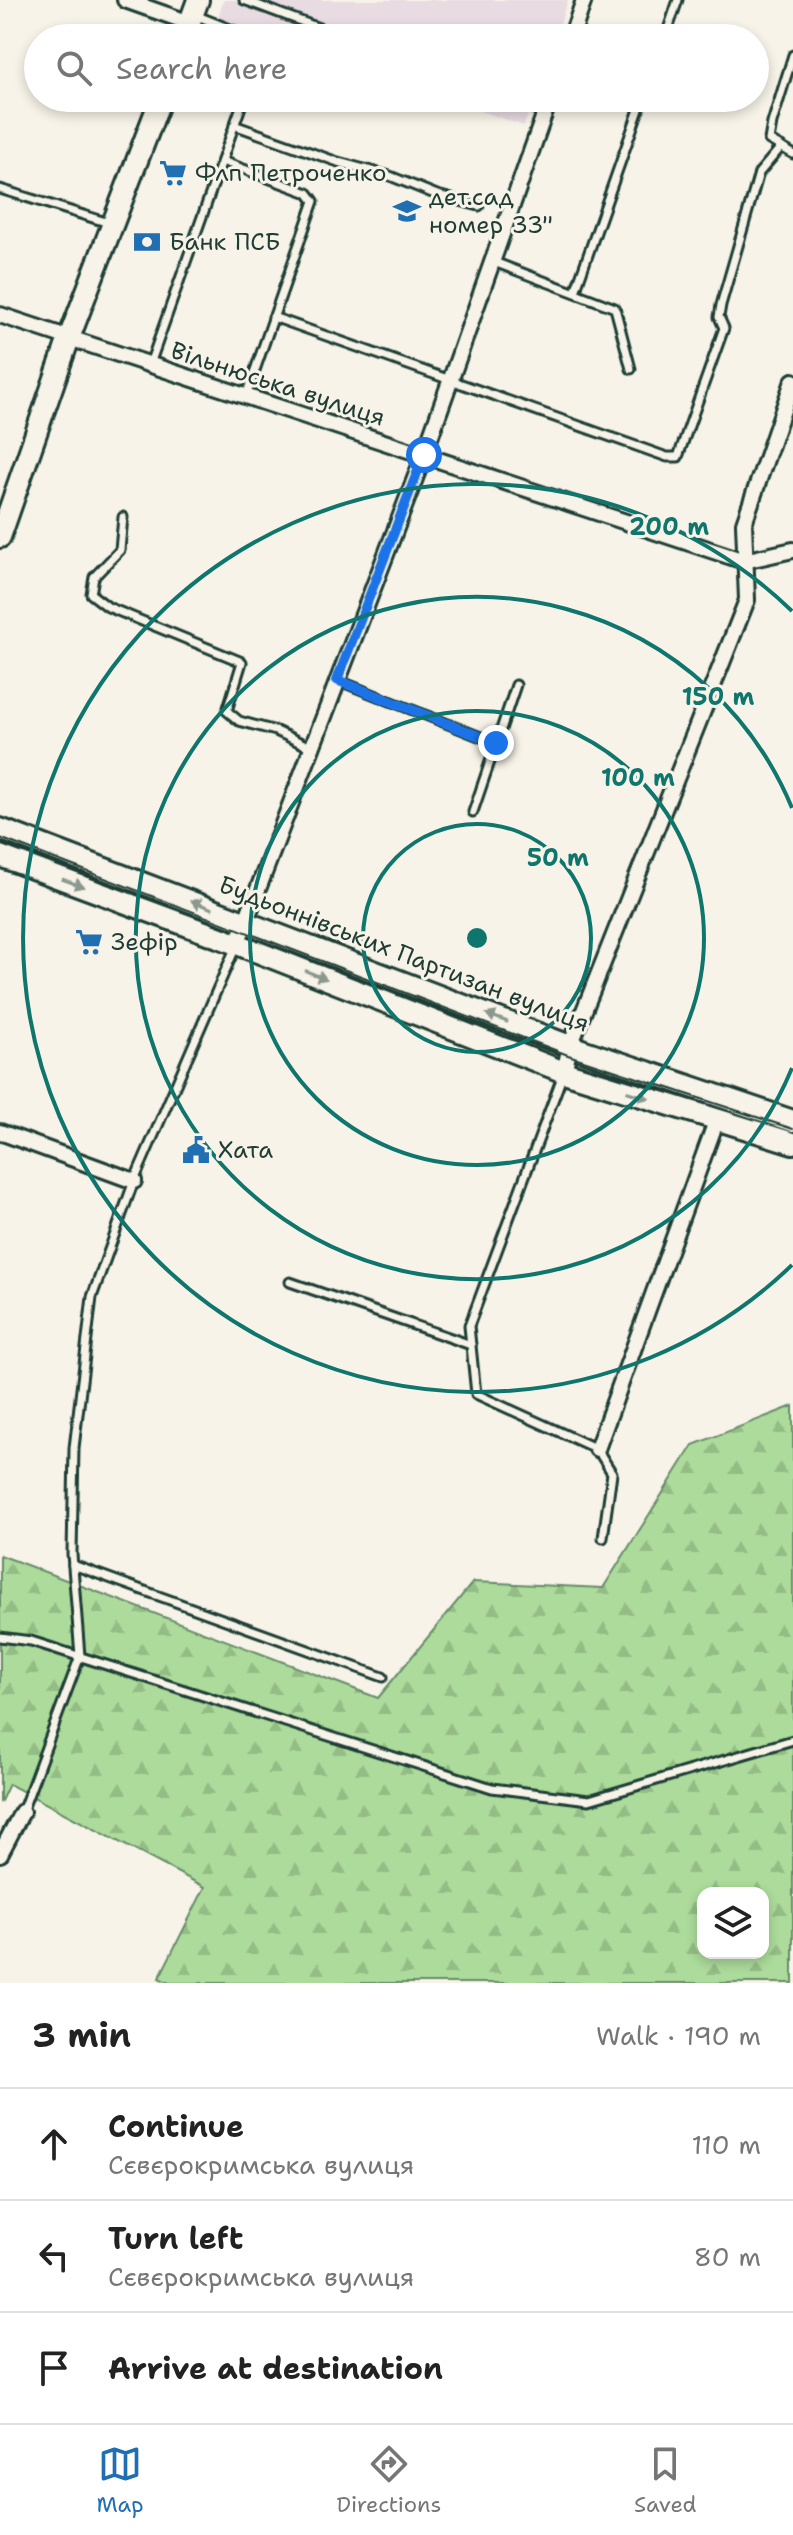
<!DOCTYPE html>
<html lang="en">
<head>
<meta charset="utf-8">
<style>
  body { margin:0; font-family:"Shantell Sans",sans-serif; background:#f6f6f6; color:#222 }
  .controls { position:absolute; right:24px; bottom:24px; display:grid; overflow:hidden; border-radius:16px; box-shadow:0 4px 12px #0003 }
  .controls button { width:72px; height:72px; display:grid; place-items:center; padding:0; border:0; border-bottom:2px solid #e0e0e0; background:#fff; color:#222; font:40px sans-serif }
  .stop { position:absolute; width:24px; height:24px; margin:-18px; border:6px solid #1a73e8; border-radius:50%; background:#fff }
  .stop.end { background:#1a73e8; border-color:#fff; box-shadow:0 2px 8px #0008 }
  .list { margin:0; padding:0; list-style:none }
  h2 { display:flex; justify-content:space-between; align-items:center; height:104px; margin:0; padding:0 32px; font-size:34px }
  h2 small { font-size:26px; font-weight:400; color:#767676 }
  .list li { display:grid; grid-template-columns:52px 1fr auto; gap:24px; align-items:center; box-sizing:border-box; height:112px; padding:0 32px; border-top:2px solid #e0e0e0 }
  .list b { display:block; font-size:30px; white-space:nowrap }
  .list p { margin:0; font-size:26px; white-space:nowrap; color:#767676 }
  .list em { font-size:26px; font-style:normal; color:#767676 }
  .icon { flex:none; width:44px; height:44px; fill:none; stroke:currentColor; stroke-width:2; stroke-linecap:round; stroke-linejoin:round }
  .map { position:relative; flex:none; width:793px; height:1983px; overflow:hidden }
  .search { position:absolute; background:#fff; box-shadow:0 4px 12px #0003; left:24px; right:24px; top:24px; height:88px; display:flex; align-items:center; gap:20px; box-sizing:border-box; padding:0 28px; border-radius:44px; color:#767676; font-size:30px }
  .sheet { height:440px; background:#fff }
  nav { display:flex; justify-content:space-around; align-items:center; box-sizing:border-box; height:112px; border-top:2px solid #e0e0e0; background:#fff; font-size:22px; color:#767676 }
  nav a { display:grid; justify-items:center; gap:4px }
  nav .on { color:#1f6fb2 }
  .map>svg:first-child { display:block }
</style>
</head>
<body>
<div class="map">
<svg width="793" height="1983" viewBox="0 0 793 1983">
  <defs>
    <pattern id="forest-firs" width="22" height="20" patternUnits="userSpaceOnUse" patternTransform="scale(2)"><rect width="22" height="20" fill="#acdb9b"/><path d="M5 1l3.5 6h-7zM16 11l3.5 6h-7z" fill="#94bd86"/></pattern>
  </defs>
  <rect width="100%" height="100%" fill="#f7f3e8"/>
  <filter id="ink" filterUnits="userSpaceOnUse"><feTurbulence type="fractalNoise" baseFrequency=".0125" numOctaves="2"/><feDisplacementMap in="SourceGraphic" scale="16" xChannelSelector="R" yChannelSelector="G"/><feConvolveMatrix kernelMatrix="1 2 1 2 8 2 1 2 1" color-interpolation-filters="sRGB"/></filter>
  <g filter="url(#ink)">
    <g fill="#e8dbe1">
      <path d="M224 0H568L555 38H271L217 19Z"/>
      <path d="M443 98H534L524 126Z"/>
    </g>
    <path fill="url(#forest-firs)" stroke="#668c68" stroke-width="2" fill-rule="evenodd" d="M793 1406V1983H169L159 1978 205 1887 9 1784 0 1803V1555L378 1698 473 1582 603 1588 693 1445ZM703 1893H763V1953H703Z"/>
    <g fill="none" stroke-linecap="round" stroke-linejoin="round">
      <g stroke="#1f3d34" stroke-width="13">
        <g id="lane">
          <path d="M244 0 346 38"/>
          <path d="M195 15 253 38"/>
          <path d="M665 38 678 0"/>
          <path d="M793 55 772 123 769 140 793 154"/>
          <path d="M506 98 545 113"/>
          <path d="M618 98 640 107"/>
          <path d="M234 125 338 162 390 176 437 195 479 206"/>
          <path d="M222 161 308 193 314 201 246 396"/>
          <path d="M0 189 109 223"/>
          <path d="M494 262 615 308 631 369"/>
          <path d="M575 292 643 98"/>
          <path d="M273 317 667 457H678L724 328 719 317 721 305 759 173 781 147"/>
          <path d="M150 364 244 98"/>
          <path d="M123 517 120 550 94 577 91 594 108 607 242 662 227 711 239 721 276 731 312 748"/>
          <path d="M337 680 496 743"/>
          <path d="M473 812 516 685"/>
          <path d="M563 1074 469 1326 476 1394 597 1449 612 1473 603 1538"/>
          <path d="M290 1282 471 1345"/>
          <path d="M73 1565 383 1677"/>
          <path d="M0 1637 31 1641 492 1788 589 1800 793 1740"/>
          <path d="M22 1812 80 1656 72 1554 74 1448 92 1297 134 1181 236 946"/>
        </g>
      </g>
      <g stroke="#1f3d34" stroke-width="20">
        <g id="street">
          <path d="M125 0 190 23"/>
          <path d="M571 38 584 0"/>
          <path d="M0 315 744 561 793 550"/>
          <path d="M237 944 424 455 550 98"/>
          <path d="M564 1072 570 1046 747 600 744 523 793 381"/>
          <path d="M0 1132 134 1181"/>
          <path d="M597 1449 717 1119"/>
          <path d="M0 1854 22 1812"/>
        </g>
      </g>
      <g stroke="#1f3d34" stroke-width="26">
        <g id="secondary">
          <path d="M184 38 198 0"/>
          <path d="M0 537 69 338 161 98"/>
          <path d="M0 829 570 1046 793 1121"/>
          <path d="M0 856 237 944 564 1072 793 1143"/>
        </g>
      </g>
      <use href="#lane" stroke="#f7f3e8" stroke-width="7"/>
      <use href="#street" stroke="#f7f3e8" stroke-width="14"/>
      <use href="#secondary" stroke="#f7f3e8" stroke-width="20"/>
      <path stroke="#1f3d34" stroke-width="2" d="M0 838 568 1055 793 1129"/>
    </g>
    <defs><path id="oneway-solid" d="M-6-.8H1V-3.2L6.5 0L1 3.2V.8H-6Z" transform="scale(2)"/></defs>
    <g fill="#8b988e">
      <use href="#oneway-solid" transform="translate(73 883) rotate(20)"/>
      <use href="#oneway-solid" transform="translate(202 905) rotate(-159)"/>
      <use href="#oneway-solid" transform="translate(316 975) rotate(22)"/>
      <use href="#oneway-solid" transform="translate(497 1018) rotate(-159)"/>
      <use href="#oneway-solid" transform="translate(638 1095) rotate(17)"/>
    </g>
  </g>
  <g fill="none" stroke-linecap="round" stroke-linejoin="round" filter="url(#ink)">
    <path stroke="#1a73e8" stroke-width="10" d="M424 455 337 680 496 743"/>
  </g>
  <g fill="none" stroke="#0f766e" stroke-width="4">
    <circle cx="477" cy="938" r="114"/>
    <circle cx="477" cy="938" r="227"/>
    <path d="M792 1068A341 341 0 1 1 792 808"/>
    <path d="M792 1265A454 454 0 1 1 792 611"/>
  </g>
  <defs>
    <g id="supermarket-bare" transform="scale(2.16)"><path d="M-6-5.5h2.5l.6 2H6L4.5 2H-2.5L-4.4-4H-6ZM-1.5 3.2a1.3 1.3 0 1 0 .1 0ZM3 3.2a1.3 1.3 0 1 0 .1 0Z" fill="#1f6fb2" stroke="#f7f3e8" stroke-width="2.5" paint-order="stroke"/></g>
    <g id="school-bare" transform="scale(2.16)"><path d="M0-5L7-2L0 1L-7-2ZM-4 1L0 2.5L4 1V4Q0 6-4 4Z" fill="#1f6fb2" stroke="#f7f3e8" stroke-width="2.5" paint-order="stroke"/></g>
    <g id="bank-bare" transform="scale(2.16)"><path d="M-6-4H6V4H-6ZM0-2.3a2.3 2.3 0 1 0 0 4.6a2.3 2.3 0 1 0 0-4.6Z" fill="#1f6fb2" stroke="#f7f3e8" stroke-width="2.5" paint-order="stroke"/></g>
    <g id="civic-bare" transform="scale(2.16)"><path d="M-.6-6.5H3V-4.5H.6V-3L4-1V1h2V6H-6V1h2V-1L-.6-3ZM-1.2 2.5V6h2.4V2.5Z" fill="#1f6fb2" stroke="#f7f3e8" stroke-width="2.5" paint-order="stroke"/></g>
  </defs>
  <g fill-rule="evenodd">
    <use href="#supermarket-bare" x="173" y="173"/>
    <use href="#school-bare" x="407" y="211"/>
    <use href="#bank-bare" x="147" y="242"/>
    <use href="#supermarket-bare" x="89" y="942"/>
    <use href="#civic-bare" x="196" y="1150"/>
  </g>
  <g text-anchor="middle" stroke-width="6" stroke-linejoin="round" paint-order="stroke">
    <g font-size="24" fill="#1f3d34" stroke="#f7f3e8" text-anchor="start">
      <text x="195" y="181">Флп Петроченко</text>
      <text x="429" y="205">дет.сад<tspan x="429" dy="28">номер 33"</tspan></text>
      <text x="169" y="250">Банк ПСБ</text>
      <text x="111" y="950">Зефір</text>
      <text x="218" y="1158">Хата</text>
    </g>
    <g font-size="24" fill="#1f3d34" stroke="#f7f3e8">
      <text transform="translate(278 384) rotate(18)" y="8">Вільнюська вулиця</text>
      <text transform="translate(404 954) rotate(21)" y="8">Будьоннівських Партизан вулиця</text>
    </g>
  </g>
  <circle cx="477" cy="938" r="12" fill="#0f766e" stroke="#f7f3e8" stroke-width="4"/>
  <g font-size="24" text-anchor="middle" font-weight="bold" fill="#0f766e" stroke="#f7f3e8" stroke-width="6" stroke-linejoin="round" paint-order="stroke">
    <text x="669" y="535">200 m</text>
    <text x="718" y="705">150 m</text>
    <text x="638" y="786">100 m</text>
    <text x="558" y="866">50 m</text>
  </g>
</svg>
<div class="controls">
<button><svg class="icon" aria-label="layers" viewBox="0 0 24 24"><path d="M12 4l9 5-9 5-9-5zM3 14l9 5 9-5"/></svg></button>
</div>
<div class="stop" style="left:424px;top:455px"></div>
<div class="stop end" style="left:496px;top:743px"></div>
<div class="search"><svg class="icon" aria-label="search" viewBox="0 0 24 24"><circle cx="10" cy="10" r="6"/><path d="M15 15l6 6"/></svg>Search here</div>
</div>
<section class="sheet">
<h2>3 min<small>Walk · 190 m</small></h2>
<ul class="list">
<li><svg class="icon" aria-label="ahead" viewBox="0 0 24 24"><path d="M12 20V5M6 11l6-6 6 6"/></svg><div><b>Continue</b><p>Сєвєрокримська вулиця</p></div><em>110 m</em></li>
<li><svg class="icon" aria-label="left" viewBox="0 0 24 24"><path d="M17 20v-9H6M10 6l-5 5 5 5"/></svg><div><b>Turn left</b><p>Сєвєрокримська вулиця</p></div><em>80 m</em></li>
<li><svg class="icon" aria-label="arrive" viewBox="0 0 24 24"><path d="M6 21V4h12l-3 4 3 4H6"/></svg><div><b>Arrive at destination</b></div></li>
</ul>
</section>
<nav>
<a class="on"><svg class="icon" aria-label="map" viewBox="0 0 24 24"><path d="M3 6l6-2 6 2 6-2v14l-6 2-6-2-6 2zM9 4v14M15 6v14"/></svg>Map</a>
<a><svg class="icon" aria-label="directions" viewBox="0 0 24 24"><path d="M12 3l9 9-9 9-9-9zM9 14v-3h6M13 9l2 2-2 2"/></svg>Directions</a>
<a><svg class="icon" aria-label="saved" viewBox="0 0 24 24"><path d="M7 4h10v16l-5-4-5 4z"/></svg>Saved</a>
</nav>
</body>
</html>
